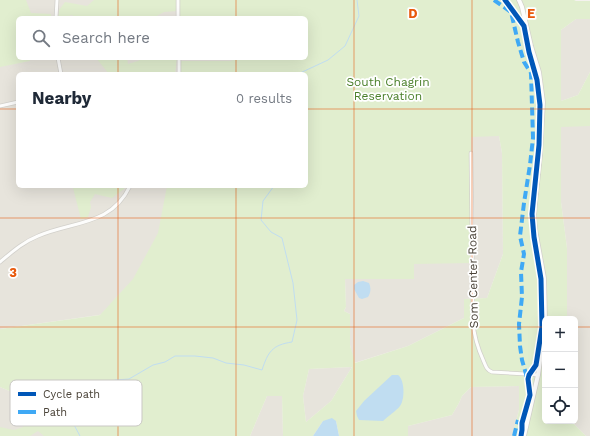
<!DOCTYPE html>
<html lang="en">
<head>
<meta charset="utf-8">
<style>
  body { margin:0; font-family:"Work Sans",sans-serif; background:#f2f2f3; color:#1f2937 }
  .controls { position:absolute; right:12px; bottom:12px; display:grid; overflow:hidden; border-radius:6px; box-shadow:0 4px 16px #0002 }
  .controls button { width:36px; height:36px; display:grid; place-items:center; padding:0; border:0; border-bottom:1px solid #e0e1e3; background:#fff; color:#1f2937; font:20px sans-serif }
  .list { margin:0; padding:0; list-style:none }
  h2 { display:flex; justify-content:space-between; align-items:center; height:52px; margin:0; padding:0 16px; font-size:17px }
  h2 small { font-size:13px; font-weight:400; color:#747a83 }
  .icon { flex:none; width:22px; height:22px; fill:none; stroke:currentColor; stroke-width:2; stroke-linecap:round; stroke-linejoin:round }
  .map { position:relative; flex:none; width:590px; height:436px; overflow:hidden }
  .search { position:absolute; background:#fff; box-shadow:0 4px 16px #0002; left:16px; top:16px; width:292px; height:44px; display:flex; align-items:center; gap:10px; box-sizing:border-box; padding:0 14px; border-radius:6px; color:#747a83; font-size:15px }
  .panel { position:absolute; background:#fff; box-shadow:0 4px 16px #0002; left:16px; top:72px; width:292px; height:116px; border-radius:6px }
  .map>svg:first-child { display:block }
</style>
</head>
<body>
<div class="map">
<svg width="590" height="436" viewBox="0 0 590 436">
  <rect width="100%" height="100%" fill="#f4f2ee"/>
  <g fill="#e7e4dc">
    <path d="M0 0H259V18H18V58H258V74H18V186H190V302L0 329Z"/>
    <path d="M576 19H590V72L578 95 561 101V30Z"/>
    <path d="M561 126H590V436H586L571 421H575V319H567V248L561 202Z"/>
    <path d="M471 136H499L502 153 503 254 487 298 464 299V318L408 346 354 363 350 345V314L344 311 346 307 345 279H414V264Z"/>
    <path d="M352 367 331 401 306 422 303 396 309 369Z"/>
    <path d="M519 386V410L512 436H408V426L452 415 459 403 462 396 471 387Z"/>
    <path d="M0 387 33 401 45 436H0Z"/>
    <path d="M267 396H282L283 436H250Z"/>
  </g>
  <g fill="#e1eecf" fill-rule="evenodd">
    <path d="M0 0H26L31 13 51 14V18H18V58H29L30 61 0 67Z"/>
    <path d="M94 0H574L576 1H590V19H576L561 30V101L578 95 590 72V126L561 127V202L567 248V319H545V421H571L586 436H512L519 410V386L471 387 462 396 459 403 452 415 408 426V436H339L336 421H323L313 436H283L282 396H267L250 436H44L38 431 30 436H0V427L14 430 23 427C24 416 27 413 35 406L33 401 0 387V329L100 315 133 279 158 233 167 186H306V74H179V61H230L240 58H306V18H178V11L164 12 153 18H79L71 15 67 18H58L59 10 65 2 87 6ZM499 136 502 153 503 254 487 298 464 299V318L408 346 355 363 350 345V314L344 311 346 307 345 279H414V264L471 263V137ZM352 367 331 401 306 422 303 396 309 369Z"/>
    <path d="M96 58H127L128 64 138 61 143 58H177L175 74H109Z"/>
    <path d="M83 186H125L124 189 112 198 95 194 90 202 91 207 88 217 81 219 73 188Z"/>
  </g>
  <g fill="#c0ddf1">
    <path d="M363 281 369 283C371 288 371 292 368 297L362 299 359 298 354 289V285L358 282Z"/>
    <path d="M392 375C393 375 396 375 398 375 405 380 405 400 400 406 396 411 388 416 383 421L359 420 357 416 356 411 364 401Z"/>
    <path d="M332 418 336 421 339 436H313L323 421Z"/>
  </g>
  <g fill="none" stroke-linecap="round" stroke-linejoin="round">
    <g stroke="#c0ddf1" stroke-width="1">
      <path d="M298 74 328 60 345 46 359 16 357 0"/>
      <path d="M80 436 73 423 72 415 115 380 129 379 153 365 165 362 175 356H195L213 358 226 363 244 365 262 370C268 352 272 345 292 342L297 320 293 283 282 238 271 232 261 220 263 201 274 186"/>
    </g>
    <g stroke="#d2d0cb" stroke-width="4.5">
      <g id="minor">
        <path d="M178 0V18"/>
        <path d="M56 18 57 0"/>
        <path d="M58 58 61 74"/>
        <path d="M179 74V58"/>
        <path d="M0 106 18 102"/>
        <path d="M471 153 473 322C474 337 478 349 484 362 486 367 487 370 492 372L526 374 538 375"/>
        <path d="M0 262C12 252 23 242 38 236 73 221 111 226 130 186"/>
      </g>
    </g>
    <g stroke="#d2d0cb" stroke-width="5.5">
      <g id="tertiary">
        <path d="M519 0 522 7 531 46 539 72 543 102 540 156 535 203 534 217 535 229 544 278 545 319"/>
        <path d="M524 436 538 375 545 325"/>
      </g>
    </g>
    <use href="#minor" stroke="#fdfdfc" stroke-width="3"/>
    <use href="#tertiary" stroke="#fdfdfc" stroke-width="4"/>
    <g stroke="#3fa9f5" stroke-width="4" stroke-dasharray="8 4" stroke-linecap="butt">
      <path d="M494 0 511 12 518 42 524 62 531 73 533 138 530 165 524 203 520 236 524 254 521 272 522 297 519 324 520 346 522 360 526 374V379"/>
      <path d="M514 436 518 420"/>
    </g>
    <g stroke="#fff" stroke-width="8">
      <path id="cycleway" d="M505 0 524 26 529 52 537 80 540 105 539 145 532 214 534 237 541 279 542 327 536 365 529 375 528 379 530 395 522 423V430L521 436"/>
    </g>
    <use href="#cycleway" stroke="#0057b8" stroke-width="5"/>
  </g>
  <path fill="none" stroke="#e8590c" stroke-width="1" stroke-opacity="0.55" d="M118 0V18M236 0V18M354 0V436M472 0V436M118 58V74M236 58V74M0 109H18M306 109H590M118 186V436M236 186V436M0 218H590M0 327H545M575 327H590"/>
  <g text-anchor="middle" stroke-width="3.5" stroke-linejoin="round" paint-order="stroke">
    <g font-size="12" fill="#4a7f2a" stroke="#fff">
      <text x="388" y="86">South Chagrin<tspan x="388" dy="14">Reservation</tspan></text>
    </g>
    <g font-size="12" fill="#4b4439" stroke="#fff">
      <text transform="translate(473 277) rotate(-91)" y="4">Som Center Road</text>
    </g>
  </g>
  <rect x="10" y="380" width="132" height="46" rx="6" fill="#fff" stroke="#c9c7c4" stroke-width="1"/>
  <rect x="18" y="392" width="18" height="4" fill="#0057b8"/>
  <rect x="18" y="410" width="18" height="4" fill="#3fa9f5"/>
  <g font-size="11" fill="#4b4439">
    <text x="43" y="398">Cycle path</text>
    <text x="43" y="416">Path</text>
  </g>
  <g font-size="13" text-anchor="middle" font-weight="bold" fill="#e8590c" stroke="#fff" stroke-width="3.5" stroke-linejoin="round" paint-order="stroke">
    <text x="413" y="18">D</text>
    <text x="531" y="18">E</text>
    <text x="13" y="277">3</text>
  </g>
</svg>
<div class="controls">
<button>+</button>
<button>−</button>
<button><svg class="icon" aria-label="locate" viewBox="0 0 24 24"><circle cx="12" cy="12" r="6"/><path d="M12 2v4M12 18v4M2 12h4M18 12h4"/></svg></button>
</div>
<div class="search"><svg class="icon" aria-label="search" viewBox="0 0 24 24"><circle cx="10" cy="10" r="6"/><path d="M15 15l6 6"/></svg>Search here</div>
<section class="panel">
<h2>Nearby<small>0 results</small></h2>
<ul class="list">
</ul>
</section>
</div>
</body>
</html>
